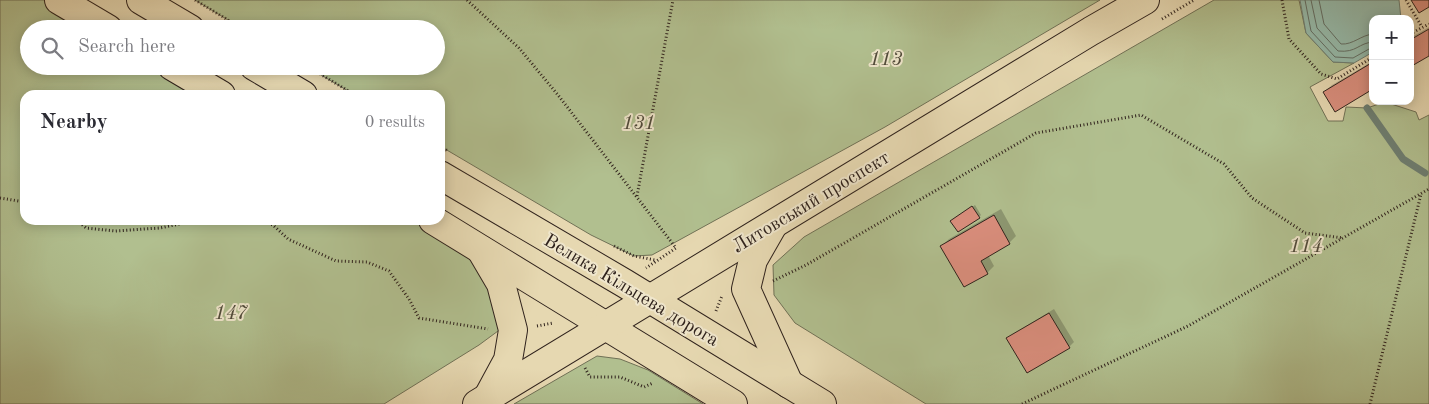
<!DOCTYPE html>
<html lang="en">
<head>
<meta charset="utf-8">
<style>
  body { margin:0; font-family:"Old Standard TT",serif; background:#f7f7f7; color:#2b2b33 }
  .controls { position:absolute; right:15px; top:15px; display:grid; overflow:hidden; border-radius:10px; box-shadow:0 2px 12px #0003 }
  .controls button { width:45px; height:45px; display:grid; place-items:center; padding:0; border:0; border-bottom:1px solid #e1e1e2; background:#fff; color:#2b2b33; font:25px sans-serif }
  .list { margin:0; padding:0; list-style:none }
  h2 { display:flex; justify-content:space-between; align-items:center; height:65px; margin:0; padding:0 20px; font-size:21px }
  h2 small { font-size:16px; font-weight:400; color:#7c7c81 }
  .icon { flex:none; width:28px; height:28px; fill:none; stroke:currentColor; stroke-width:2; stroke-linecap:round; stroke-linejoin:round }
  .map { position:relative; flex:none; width:1429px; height:404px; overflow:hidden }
  .search { position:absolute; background:#fff; box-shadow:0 2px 12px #0003; left:20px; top:20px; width:425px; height:55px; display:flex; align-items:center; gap:12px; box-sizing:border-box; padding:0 18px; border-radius:28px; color:#7c7c81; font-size:19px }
  .panel { position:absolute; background:#fff; box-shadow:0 2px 12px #0003; left:20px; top:90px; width:425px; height:135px; border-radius:15px }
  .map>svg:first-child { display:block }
</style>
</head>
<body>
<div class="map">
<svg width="1429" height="404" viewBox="0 0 1429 404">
  <rect width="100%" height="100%" fill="#e6d8b1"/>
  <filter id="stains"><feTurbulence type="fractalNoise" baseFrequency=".004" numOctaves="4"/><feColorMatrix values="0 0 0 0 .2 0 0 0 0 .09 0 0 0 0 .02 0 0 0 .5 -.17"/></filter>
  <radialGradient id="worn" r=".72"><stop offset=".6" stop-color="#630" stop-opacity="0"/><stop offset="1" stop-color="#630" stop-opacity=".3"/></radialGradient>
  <g fill="#b1bf8f" stroke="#707156">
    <path d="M0 0H59L108 29H29V66H172L221 95H25V220H433L479 247 513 330 498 331 479 345 384 404H0Z"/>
    <path d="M195 0H1100L885 127 652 255 634 256 591 235 440 146V95H355L306 66H436V29H243Z"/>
    <path d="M1214 0H1299L1306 33 1333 62 1354 63 1310 87 1328 121H1343L1346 107 1367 108 1385 102 1416 112 1419 120 1429 115V404H926L795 323 774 295 773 265 804 237Z"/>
    <path d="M597 356 620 359 648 370 703 404H514Z"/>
  </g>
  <path fill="#96baaa" stroke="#6d7e72" d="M1300 0H1399L1401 19H1373V52L1354 63 1333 62 1306 33Z"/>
  <g fill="#0003">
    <path d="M1429 27V55L1410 66V38Z"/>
    <path d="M1373 61V88L1324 92 1332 85Z"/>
    <path d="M975 205 981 215 979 217 954 219Z"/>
    <path d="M1001 209 1016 236 1009 243 988 255 994 266 987 273 942 246 949 239Z"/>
    <path d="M1054 309 1074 342 1069 347 1008 339 1013 334Z"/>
  </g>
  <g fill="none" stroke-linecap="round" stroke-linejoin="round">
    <g stroke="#636e64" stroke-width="1">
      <path d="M1305 0 1311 31 1335 57 1353 58 1369 49 1373 48"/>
      <path d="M1311 0 1317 28 1338 51C1357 53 1358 43 1373 42"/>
      <path d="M1319 0 1324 24 1341 44C1353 45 1361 35 1373 34"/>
    </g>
    <path stroke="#6d7e72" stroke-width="7" d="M1367 108 1403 159 1425 173"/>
  </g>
  <g fill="#da8e7d" stroke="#30231d">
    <path d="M1411 0H1429V7L1419 13Z"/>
    <path d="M1429 29V56L1410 67V40Z"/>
    <path d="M1373 62V89L1335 112 1323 92Z"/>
    <path d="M972 206 980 218 958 232 950 221Z"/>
    <path d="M994 215 1010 244 981 261 988 274 964 287 940 246Z"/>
    <path d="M1049 313 1070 348 1027 373 1006 338Z"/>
  </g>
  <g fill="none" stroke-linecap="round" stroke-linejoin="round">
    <g stroke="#30231d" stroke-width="30">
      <g id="major">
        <path d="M59 0 108 29"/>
        <path d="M141 0 190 29"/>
        <path d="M172 66 221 95"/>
        <path d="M254 66 303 95"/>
        <path d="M440 175 624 283 822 404"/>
        <path d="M433 220 733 404"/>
        <path d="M773 225 753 260 746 289 789 384"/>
        <path d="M481 250 501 284 513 330 508 360 488 397"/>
        <path d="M477 404 1091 31 1145 0"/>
      </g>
    </g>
    <g stroke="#30231d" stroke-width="3" stroke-dasharray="1 2.5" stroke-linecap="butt">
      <path d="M195 0 243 29"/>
      <path d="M467 0 519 48 558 95 676 248 646 268"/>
      <path d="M1282 0 1289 39 1321 74 1337 79 1373 57"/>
      <path d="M1406 0 1422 27"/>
      <path d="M1162 19 1194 0"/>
      <path d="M1410 34 1429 24"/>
      <path d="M317 72 355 95"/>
      <path d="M440 146 448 151"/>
      <path d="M637 196 673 0"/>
      <path d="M0 198 25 202"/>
      <path d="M77 220 86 228 115 231 160 228 199 220"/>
      <path d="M258 220 273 225 288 239 336 261 367 262 389 271 409 299 419 318 488 329"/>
      <path d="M614 246 634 256 655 260"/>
      <path d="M773 281 806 265 1036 133 1141 115 1224 164 1252 198 1305 233 1343 238"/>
      <path d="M716 311 722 296"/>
      <path d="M537 326 553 323"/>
      <path d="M585 368 590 377H620L644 387 653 383"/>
      <path d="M1022 404 1188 326 1429 189"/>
      <path d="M1370 404 1421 194"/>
    </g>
    <use href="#major" stroke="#e6d8b1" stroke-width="28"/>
  </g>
  <g text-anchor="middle" stroke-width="4" stroke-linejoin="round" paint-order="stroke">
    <g font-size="19" font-style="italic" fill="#504a3a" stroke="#efe6cc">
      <text x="886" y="65">113</text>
      <text x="639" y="129">131</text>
      <text x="1306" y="252">114</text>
      <text x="231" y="319">147</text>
    </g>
    <g font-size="19" fill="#30231d" stroke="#efe6cc">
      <text transform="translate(810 201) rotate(-31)" y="7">Литовський проспект</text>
      <text transform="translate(632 289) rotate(31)" y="7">Велика Кільцева дорога</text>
    </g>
  </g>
  <rect width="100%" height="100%" filter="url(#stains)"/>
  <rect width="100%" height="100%" fill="url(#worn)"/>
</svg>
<div class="controls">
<button>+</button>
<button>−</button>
</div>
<div class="search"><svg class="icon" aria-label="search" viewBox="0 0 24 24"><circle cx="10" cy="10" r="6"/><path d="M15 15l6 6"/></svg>Search here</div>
<section class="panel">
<h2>Nearby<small>0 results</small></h2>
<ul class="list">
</ul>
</section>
</div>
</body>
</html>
